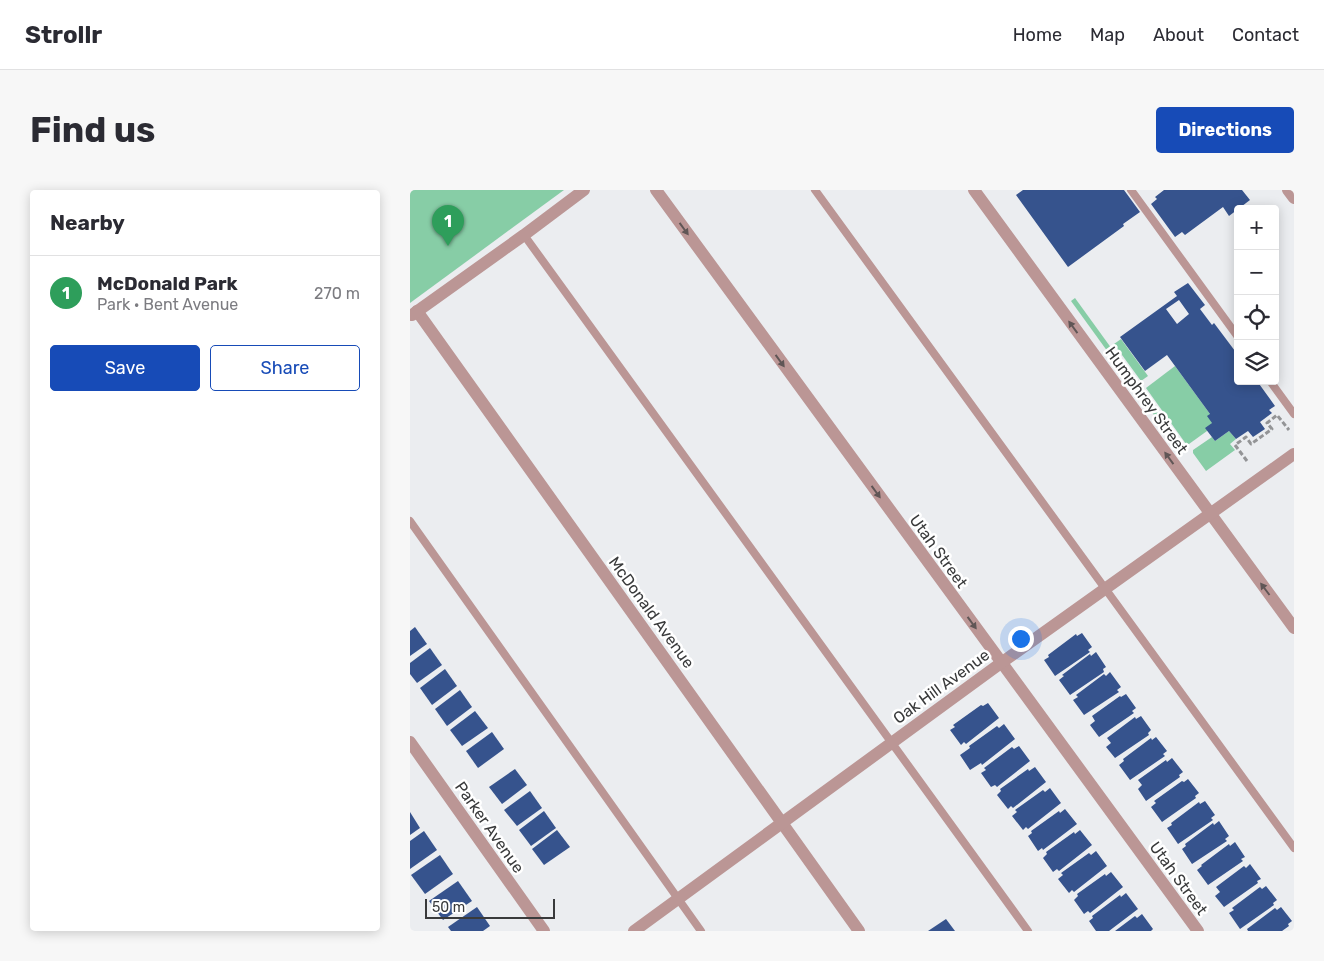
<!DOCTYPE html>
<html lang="en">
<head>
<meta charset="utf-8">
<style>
  body { margin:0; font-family:Rubik,sans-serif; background:#f7f7f7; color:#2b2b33 }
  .controls { position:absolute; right:15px; top:15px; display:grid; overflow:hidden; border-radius:5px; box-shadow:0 2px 12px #0003 }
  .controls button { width:45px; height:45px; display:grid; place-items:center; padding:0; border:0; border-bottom:1px solid #e1e1e2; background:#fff; color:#2b2b33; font:25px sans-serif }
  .scale { position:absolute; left:15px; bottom:12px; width:130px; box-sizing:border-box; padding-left:5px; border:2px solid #393a3b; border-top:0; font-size:14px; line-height:18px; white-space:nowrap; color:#393a3b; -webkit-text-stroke:4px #fff; paint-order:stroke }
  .you { position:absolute; left:610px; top:448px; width:18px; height:18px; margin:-12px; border:4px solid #fff; border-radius:50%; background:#1a73e8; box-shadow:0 0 0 8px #1a73e833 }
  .badge { display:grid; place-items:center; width:32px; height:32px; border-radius:50%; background:#174bb7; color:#fff; font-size:16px; font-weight:700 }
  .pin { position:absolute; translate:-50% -41px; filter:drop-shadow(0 1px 2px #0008) }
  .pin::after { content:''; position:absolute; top:26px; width:18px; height:15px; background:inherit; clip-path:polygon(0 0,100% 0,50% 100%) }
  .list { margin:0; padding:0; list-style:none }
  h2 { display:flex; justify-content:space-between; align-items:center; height:65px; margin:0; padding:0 20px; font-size:21px }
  h2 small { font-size:16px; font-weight:400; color:#7c7c81 }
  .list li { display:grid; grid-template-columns:32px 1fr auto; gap:15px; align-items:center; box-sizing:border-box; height:75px; padding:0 20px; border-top:1px solid #e1e1e2 }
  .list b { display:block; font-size:19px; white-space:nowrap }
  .list p { margin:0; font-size:16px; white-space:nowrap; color:#7c7c81 }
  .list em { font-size:16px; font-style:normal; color:#7c7c81 }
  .actions { display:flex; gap:10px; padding:15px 20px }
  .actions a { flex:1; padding:11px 0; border:1px solid #174bb7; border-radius:5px; text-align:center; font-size:18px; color:#174bb7 }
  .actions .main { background:#174bb7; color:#fff }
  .icon { flex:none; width:28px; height:28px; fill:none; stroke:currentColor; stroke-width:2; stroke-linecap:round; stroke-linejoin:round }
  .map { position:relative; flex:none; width:884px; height:741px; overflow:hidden; border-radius:5px }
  header { display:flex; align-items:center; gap:30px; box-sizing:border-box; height:70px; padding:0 25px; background:#fff; border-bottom:1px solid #e1e1e2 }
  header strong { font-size:24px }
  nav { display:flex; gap:28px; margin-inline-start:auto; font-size:18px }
  .intro { display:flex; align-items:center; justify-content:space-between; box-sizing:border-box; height:120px; padding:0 30px }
  h1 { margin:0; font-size:35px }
  .button { padding:12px 22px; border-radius:5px; background:#174bb7; color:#fff; font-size:18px; font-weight:700 }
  main { display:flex; gap:30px; padding:0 30px }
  aside { flex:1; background:#fff; border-radius:5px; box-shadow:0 2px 12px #0003 }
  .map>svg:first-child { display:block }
</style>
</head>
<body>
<header>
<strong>Strollr</strong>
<nav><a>Home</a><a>Map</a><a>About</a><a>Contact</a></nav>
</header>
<div class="intro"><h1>Find us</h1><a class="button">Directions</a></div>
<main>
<aside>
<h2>Nearby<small></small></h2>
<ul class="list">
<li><span class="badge" style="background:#2e9e5b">1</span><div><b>McDonald Park</b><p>Park · Bent Avenue</p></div><em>270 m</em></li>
</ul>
<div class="actions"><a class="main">Save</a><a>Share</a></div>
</aside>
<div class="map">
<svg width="884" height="741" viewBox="0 0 884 741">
  <rect width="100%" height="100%" fill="#ebedf0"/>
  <g fill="#87cda6">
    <path d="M0 0H154L0 113Z"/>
    <path d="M665 108 707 166 703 169 661 111Z"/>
    <path d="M711 149 738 186 731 191 704 154Z"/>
    <path d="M765 176 800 224 802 233 797 241 779 254H776L736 198Z"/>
    <path d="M732 200 773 258 770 261 728 203Z"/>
    <path d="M819 241 826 249 820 254 825 260 796 281 783 263V260L802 247 805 251Z"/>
  </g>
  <g fill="#36538d" fill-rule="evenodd">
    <path d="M613 0H714L730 22 713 34 714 36 658 77 606 5Z"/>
    <path d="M754 0H832L840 10 819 26 813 17 775 45 772 42 765 47 741 14 747 9 745 7Z"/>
    <path d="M778 93 795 115 790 119 802 135 804 133 828 165V191H847L865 216 859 220 862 223 850 232 855 239 843 247 838 241 826 249 819 241 805 251 795 238 802 233 797 226 800 224 757 165 735 181 710 147 767 106 764 102ZM769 110 779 124 767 134 756 119Z"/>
    <path d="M5 437 17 454 0 466V441Z"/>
    <path d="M672 443 682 457 678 460 680 462 645 486 634 470 639 467 638 465 666 444 667 446Z"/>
    <path d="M20 458 32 475 7 493 0 484V473Z"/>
    <path d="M686 462 696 477 693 479 694 482 660 505 649 490 654 486 652 485 680 464 681 466Z"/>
    <path d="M35 479 47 496 22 515 10 498Z"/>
    <path d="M700 482 711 497 707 500 709 502 674 525 663 510 668 507 666 505 694 484 696 486Z"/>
    <path d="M50 500 62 517 37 536 25 519Z"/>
    <path d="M716 504 726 518 722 521 724 523 689 547 680 535 685 531 682 526 710 506 711 507Z"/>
    <path d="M578 513 589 528 556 554 554 552 551 555 540 540 545 537 543 535 571 515 573 516Z"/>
    <path d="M65 521 78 538 52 556 40 540Z"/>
    <path d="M731 526 741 540 738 543 739 545 705 568 696 557 701 553 697 548 725 527 726 529Z"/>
    <path d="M594 534 605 549 572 575 571 573 560 580 550 565 560 558 559 556 587 536 589 538Z"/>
    <path d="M82 542 94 559 68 578 56 561Z"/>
    <path d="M746 547 757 561 753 564 755 566 720 590 709 575 714 571 713 569 741 548 742 550Z"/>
    <path d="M609 556 620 571 587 597 585 595 581 597 571 583 576 580 574 578 602 557 604 559Z"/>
    <path d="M762 568 773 582 769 585 770 587 736 611 728 599 732 595 728 590 756 570 757 572Z"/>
    <path d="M625 577 636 592 603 618 601 616 598 619 587 605 591 601 590 599 618 579 619 581Z"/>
    <path d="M105 579 117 595 92 614 79 597Z"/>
    <path d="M778 589 789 603 785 606 786 608 752 632 741 617 746 613 744 611 772 591 774 592Z"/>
    <path d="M640 598 651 613 618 639 616 637 613 640 602 626 607 622 605 620 633 600 635 602Z"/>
    <path d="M120 601 132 618 107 636 94 620Z"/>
    <path d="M795 611 805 625 801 628 803 630 768 654 757 638 762 635 761 633 789 612 790 614Z"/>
    <path d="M655 619 667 634 633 660 632 658 628 661 618 646 622 643 621 641 649 621 650 623Z"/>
    <path d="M134 621 146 638 121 656 109 640Z"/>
    <path d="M0 622 10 638 0 645Z"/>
    <path d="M809 631 819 646 815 649 817 651 782 674 772 659 776 656 775 654 803 633 804 635Z"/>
    <path d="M147 640 160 657 134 675 122 659Z"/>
    <path d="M670 640 682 655 649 681 647 679 643 682 633 668 637 664 636 662 664 642 665 644Z"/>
    <path d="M14 641 27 660 0 679V651Z"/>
    <path d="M825 652 835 667 831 669 833 671 798 695 787 680 792 676 791 675 819 654 820 656Z"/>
    <path d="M686 661 697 676 664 702 662 700 659 703 648 689 653 685 651 683 679 663 681 665Z"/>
    <path d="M30 665 43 684 15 704 1 685Z"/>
    <path d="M840 674 851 689 847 691 848 693 814 717 805 706 810 702 806 697 834 676 836 678Z"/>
    <path d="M701 682 713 697 680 723 678 721 674 724 664 710 668 706 667 704 695 684 696 686Z"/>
    <path d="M48 691 62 711 33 730 19 711Z"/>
    <path d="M856 696 867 710 863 713 864 715 830 739 819 723 824 720 822 718 850 697 852 699Z"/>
    <path d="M716 703 728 719 699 741H686L679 731 683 728 682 726 710 705 711 707Z"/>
    <path d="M67 717 80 736 73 741H41L38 737Z"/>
    <path d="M871 717 882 731 878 734 879 736 872 741H838L837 739 865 718 867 720Z"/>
    <path d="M732 724 743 739 741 741H705L725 726 727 728Z"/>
    <path d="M536 729 545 741H518Z"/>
  </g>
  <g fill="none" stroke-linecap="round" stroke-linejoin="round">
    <path stroke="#939496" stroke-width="3" stroke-dasharray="5 2.5" stroke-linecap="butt" d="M837 271 825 255 836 247 841 254 862 239 857 233 867 225 879 240"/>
    <g stroke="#bb9695" stroke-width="8">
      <path d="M405 0 884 658"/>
      <path d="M721 0 828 147"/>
      <path d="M114 45 618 741"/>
      <path d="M860 191 884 224"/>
      <path d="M0 331 291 741"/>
    </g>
    <g stroke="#bb9695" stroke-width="12">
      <path d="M246 0 788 741"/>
      <path d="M564 0 884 438"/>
      <path d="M878 0 884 8"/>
      <path d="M7 121 449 741"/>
      <path d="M2 125 114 45 174 0"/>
      <path d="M0 552 134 741"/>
      <path d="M224 741 591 473 884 264"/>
    </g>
  </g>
  <defs><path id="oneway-solid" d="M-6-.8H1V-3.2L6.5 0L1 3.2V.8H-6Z" transform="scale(1.25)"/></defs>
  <g fill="#605656">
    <use href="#oneway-solid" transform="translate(274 39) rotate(54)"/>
    <use href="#oneway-solid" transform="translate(663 137) rotate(-126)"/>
    <use href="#oneway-solid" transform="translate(370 171) rotate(54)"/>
    <use href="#oneway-solid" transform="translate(759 268) rotate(-126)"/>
    <use href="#oneway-solid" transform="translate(466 302) rotate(54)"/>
    <use href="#oneway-solid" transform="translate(855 399) rotate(-127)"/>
    <use href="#oneway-solid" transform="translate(562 433) rotate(54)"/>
  </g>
  <g text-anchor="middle" stroke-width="5" stroke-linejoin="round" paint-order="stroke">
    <g font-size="16" fill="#393a3b" stroke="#fff">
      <text transform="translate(737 210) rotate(54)" y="6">Humphrey Street</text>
      <text transform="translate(529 361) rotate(54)" y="6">Utah Street</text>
      <text transform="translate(242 422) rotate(54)" y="6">McDonald Avenue</text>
      <text transform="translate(531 496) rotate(-36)" y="6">Oak Hill Avenue</text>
      <text transform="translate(80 637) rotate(55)" y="6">Parker Avenue</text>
      <text transform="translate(769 688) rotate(54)" y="6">Utah Street</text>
    </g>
  </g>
</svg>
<div class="controls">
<button>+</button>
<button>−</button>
<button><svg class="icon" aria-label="locate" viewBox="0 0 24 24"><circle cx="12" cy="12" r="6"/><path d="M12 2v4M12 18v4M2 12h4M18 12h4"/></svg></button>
<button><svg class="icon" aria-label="layers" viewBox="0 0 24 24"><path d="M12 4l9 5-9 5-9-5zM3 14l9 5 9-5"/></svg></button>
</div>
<div class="scale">50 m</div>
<div class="you"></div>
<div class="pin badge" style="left:38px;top:56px;background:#2e9e5b">1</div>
</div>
</main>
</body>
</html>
